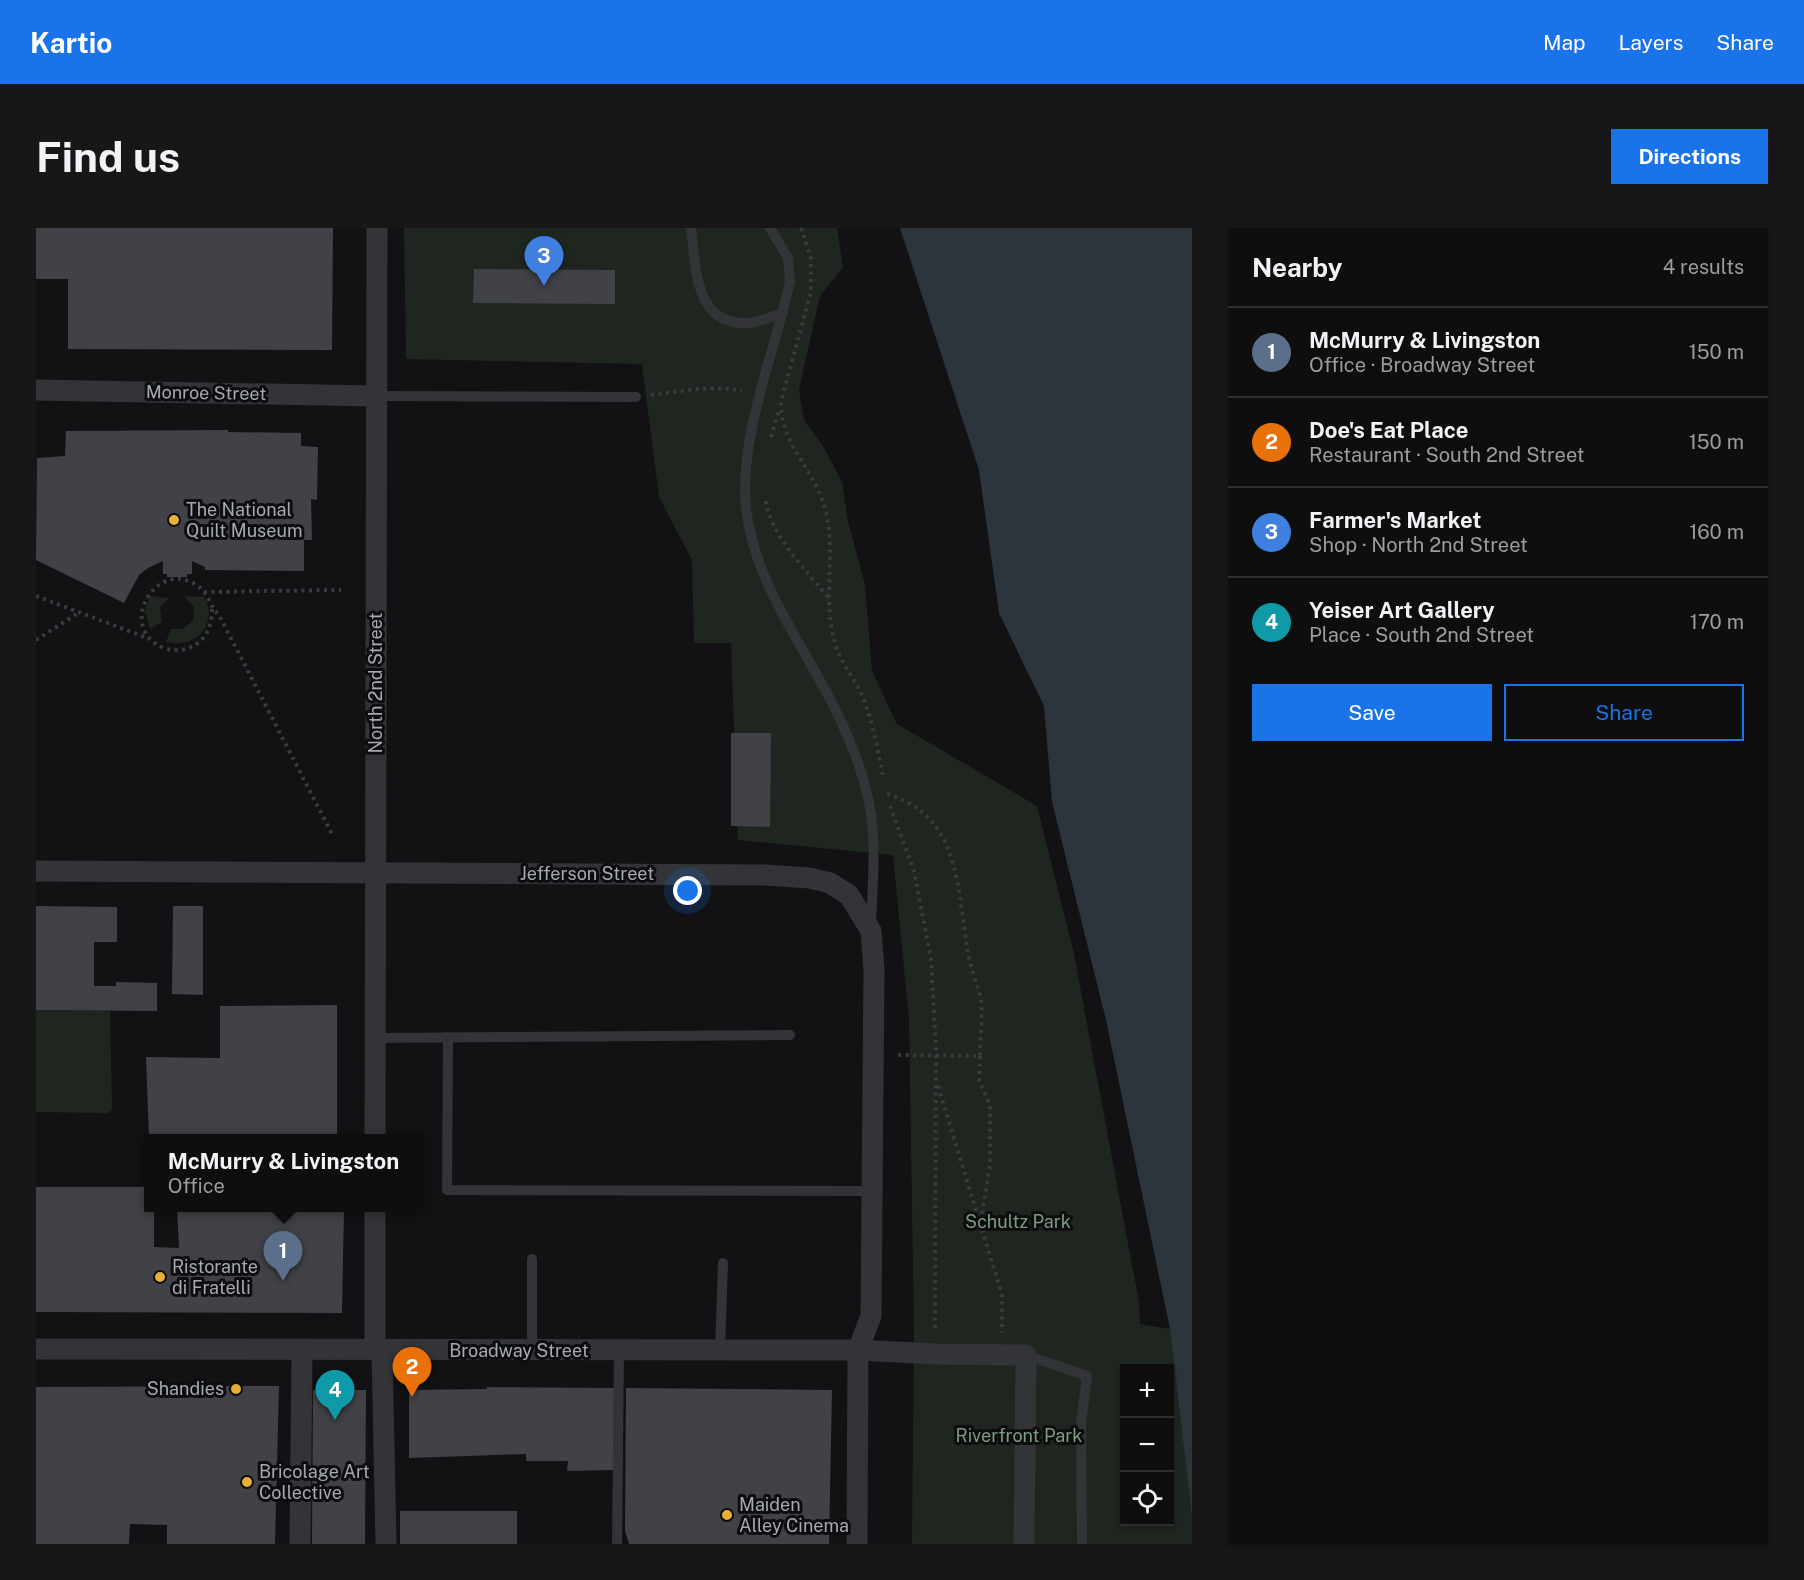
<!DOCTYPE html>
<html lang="en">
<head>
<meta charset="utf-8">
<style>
  body { margin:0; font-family:"Public Sans",sans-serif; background:#171718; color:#f1f3f6 }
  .controls { position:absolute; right:18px; bottom:18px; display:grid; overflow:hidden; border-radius:0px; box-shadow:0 2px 4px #0004 }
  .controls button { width:54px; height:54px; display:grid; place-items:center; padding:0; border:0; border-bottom:2px solid #2e2e2f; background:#0e0e0f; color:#f1f3f6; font:30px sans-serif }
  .you { position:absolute; left:652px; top:663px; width:21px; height:21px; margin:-15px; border:4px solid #fff; border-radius:50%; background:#1a73e8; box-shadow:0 0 0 9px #1a73e833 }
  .badge { display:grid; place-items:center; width:39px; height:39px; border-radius:50%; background:#1a73e8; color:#fff; font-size:20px; font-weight:700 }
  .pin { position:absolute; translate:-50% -50px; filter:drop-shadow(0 2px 3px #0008) }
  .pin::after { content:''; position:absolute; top:32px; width:21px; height:18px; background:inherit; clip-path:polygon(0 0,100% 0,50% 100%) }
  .popup { position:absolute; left:108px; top:906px; width:279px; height:78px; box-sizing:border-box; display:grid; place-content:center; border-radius:0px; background:#0e0e0f; filter:drop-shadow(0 2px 4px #0005); font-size:20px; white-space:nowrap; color:#9b9c9e }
  .popup b { font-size:22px; color:#f1f3f6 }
  .popup::after { content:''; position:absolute; left:50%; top:100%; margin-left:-12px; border:12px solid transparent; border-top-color:#0e0e0f }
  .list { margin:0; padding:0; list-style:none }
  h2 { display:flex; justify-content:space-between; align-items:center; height:78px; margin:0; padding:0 24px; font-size:26px }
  h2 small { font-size:20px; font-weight:400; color:#9b9c9e }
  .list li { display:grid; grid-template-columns:39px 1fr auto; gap:18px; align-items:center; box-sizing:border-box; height:90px; padding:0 24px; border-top:2px solid #2e2e2f }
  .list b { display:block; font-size:22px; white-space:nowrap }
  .list p { margin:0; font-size:20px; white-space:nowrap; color:#9b9c9e }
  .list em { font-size:20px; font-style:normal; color:#9b9c9e }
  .actions { display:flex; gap:12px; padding:18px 24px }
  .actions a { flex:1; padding:14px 0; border:2px solid #1a73e8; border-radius:0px; text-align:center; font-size:21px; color:#1a73e8 }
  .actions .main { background:#1a73e8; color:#fff }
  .icon { flex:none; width:33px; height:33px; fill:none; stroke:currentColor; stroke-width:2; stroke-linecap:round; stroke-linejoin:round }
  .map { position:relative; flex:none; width:1156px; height:1316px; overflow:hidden; border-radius:0px }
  header { display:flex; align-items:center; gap:36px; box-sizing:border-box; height:84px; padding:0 30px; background:#1a73e8; color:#fff }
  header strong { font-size:28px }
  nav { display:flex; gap:33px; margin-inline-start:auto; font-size:21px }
  .intro { display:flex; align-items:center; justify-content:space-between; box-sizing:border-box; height:144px; padding:0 36px }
  h1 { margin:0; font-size:42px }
  .button { padding:15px 27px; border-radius:0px; background:#1a73e8; color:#fff; font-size:21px; font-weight:700 }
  main { display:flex; gap:36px; padding:0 36px }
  aside { flex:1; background:#0e0e0f; border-radius:0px; box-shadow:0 2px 4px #0004 }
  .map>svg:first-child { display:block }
</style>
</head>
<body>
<header>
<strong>Kartio</strong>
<nav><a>Map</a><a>Layers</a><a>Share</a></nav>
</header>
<div class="intro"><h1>Find us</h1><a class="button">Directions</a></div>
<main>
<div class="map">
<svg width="1156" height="1316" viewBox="0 0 1156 1316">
  <rect width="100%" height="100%" fill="#121214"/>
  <g fill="#1f2620" fill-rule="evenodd">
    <path d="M368 0H801L807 39 784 68 763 162 768 192 787 218 806 254 812 293 829 357 836 443 861 496 1001 578 1037 721 1103 1074 1104 1096 1134 1101 1156 1290V1316H876L878 1103 873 791 857 627 702 612 695 415H658L656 332 623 269 606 136 370 131ZM1088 1140H1134V1294H1088Z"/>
    <path d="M114 368 134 370 124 379 126 394 114 401 109 384Z"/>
    <path d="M148 368 168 369C184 396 158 422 130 414L135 401H146L157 393 158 379Z"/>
    <path d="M0 782 74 783 76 882 72 885 0 884Z"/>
  </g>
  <path fill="#2c343c" d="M864 0H1156V1290L1134 1101 1070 792 1016 574 1008 478 963 385 943 242Z"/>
  <g fill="#414247">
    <path d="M0 0H297L296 122 32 121V51H0Z"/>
    <path d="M438 41 579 42V76L437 75Z"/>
    <path d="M192 202V204L265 205V218L282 219 281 272 275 271 276 312H268V343L169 342V339L156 333V346H151V349H131V346H127V333L112 340 103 347 88 375 0 332 1 230 29 228 30 203Z"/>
    <path d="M695 505H735L734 599 695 598Z"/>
    <path d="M0 678 81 679V714H58V758H80V754L121 755V783L0 782Z"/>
    <path d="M137 678H167V767L136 766Z"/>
    <path d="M301 777V910H113L110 829 184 830V778Z"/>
    <path d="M0 959H112V980H118V1019L143 1020 141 980H308L306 1085 0 1084Z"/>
    <path d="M243 1158 239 1316H131V1297L94 1296 93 1316H0V1159Z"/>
    <path d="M451 1159 580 1160 578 1242 531 1243 532 1233H490V1226L373 1230V1162L451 1161Z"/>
    <path d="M590 1160 796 1162 793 1316H593L589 1303Z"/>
    <path d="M277 1162H330L329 1316H276Z"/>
    <rect x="364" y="1283" width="117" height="33"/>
  </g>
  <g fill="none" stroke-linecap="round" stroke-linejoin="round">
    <g stroke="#393b3f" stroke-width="4" stroke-dasharray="3 4.5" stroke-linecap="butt">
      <path d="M765 0 775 30V64L745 174C744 213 775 239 787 274 801 315 788 360 796 402 801 434 817 445 828 472 837 495 842 523 847 548"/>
      <path d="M615 167C646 163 676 157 706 163"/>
      <path d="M735 209 743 182"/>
      <path d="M730 273C734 307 773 346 794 371"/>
      <path d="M168 364 305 362"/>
      <path d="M0 368 114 411"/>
      <path d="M176 381C176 397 171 412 155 419 146 423 137 423 128 420 79 401 120 328 162 358 173 366 174 379 183 387L296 606"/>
      <path d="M0 412 42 385"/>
      <path d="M851 566C926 588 921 663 932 725 935 741 942 757 945 773 947 791 944 811 944 828L861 827"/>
      <path d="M854 578 878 643 895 731 900 822 899 1105"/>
      <path d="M944 828 943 852 954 877V937L945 992"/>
      <path d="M902 858 966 1067V1105"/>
    </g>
    <g stroke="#333438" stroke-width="10">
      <path d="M655 0C660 35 657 94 707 95 720 96 734 89 747 85"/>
      <path d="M734 0 752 30 754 53C739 124 703 207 710 279 718 357 768 416 801 485 819 522 835 564 837 606 839 636 836 667 835 697"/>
      <path d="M340 168 600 169"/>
      <path d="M412 809 411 962 838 963"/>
      <path d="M339 810 754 807"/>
      <path d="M496 1121V1031"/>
      <path d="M684 1122 687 1035"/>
      <path d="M990 1127 1051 1148 1045 1195 1046 1316"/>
      <path d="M581 1316 583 1124"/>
    </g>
    <g stroke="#333438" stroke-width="21">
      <path d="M0 162 340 168"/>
      <path d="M0 643 729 647 774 650 794 655 813 667 835 703 838 741 835 1088 822 1122 821 1316"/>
      <path d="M339 910 341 0"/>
      <path d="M0 1121 822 1122 899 1126 990 1127 988 1316"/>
      <path d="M339 1122V980"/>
      <path d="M346 1123 350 1316"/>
      <path d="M264 1316 266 1123"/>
    </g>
  </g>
  <g fill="#e7af36" stroke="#0d0d0f" stroke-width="2">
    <circle cx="138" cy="292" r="6"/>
    <circle cx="124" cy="1049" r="6"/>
    <circle cx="200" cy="1161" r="6"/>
    <circle cx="211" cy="1254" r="6"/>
    <circle cx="691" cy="1287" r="6"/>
  </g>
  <g text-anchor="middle" stroke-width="6" stroke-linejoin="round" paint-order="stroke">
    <g font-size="18" fill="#a4a9b3" stroke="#0d0d0f">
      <text transform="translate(170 165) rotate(1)" y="6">Monroe Street</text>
      <text transform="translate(340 455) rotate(-90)" y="6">North 2nd Street</text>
      <text x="551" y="652">Jefferson Street</text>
      <text x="483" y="1129">Broadway Street</text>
    </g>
    <g font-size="18" fill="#a4a9b3" stroke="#0d0d0f" text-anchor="start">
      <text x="150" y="288">The National<tspan x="150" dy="21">Quilt Museum</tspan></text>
      <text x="136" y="1045">Ristorante<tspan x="136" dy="21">di Fratelli</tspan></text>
      <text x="188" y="1167" text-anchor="end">Shandies</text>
      <text x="223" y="1250">Bricolage Art<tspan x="223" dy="21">Collective</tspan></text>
      <text x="703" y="1283">Maiden<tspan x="703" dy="21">Alley Cinema</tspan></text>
    </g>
    <g font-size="18" fill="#7c9e7f" stroke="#0d0d0f">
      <text x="982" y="1000">Schultz Park</text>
      <text x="983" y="1214">Riverfront Park</text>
    </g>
  </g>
</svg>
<div class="controls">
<button>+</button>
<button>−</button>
<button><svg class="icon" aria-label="locate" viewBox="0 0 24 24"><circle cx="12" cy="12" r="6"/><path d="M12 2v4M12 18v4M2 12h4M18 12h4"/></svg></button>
</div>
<div class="you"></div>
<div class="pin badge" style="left:247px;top:1053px;background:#5c6f8a">1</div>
<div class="popup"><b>McMurry &amp; Livingston</b>Office</div>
<div class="pin badge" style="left:376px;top:1169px;background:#e8710a">2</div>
<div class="pin badge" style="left:508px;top:58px;background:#3f7fe0">3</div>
<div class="pin badge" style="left:299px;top:1192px;background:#0f9aa8">4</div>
</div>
<aside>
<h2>Nearby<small>4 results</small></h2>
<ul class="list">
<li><span class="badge" style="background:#5c6f8a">1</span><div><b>McMurry &amp; Livingston</b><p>Office · Broadway Street</p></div><em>150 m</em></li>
<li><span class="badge" style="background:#e8710a">2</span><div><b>Doe's Eat Place</b><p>Restaurant · South 2nd Street</p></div><em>150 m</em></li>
<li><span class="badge" style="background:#3f7fe0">3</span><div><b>Farmer's Market</b><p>Shop · North 2nd Street</p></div><em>160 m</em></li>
<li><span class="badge" style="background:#0f9aa8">4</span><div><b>Yeiser Art Gallery</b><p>Place · South 2nd Street</p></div><em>170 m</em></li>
</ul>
<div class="actions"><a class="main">Save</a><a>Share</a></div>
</aside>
</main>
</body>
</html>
